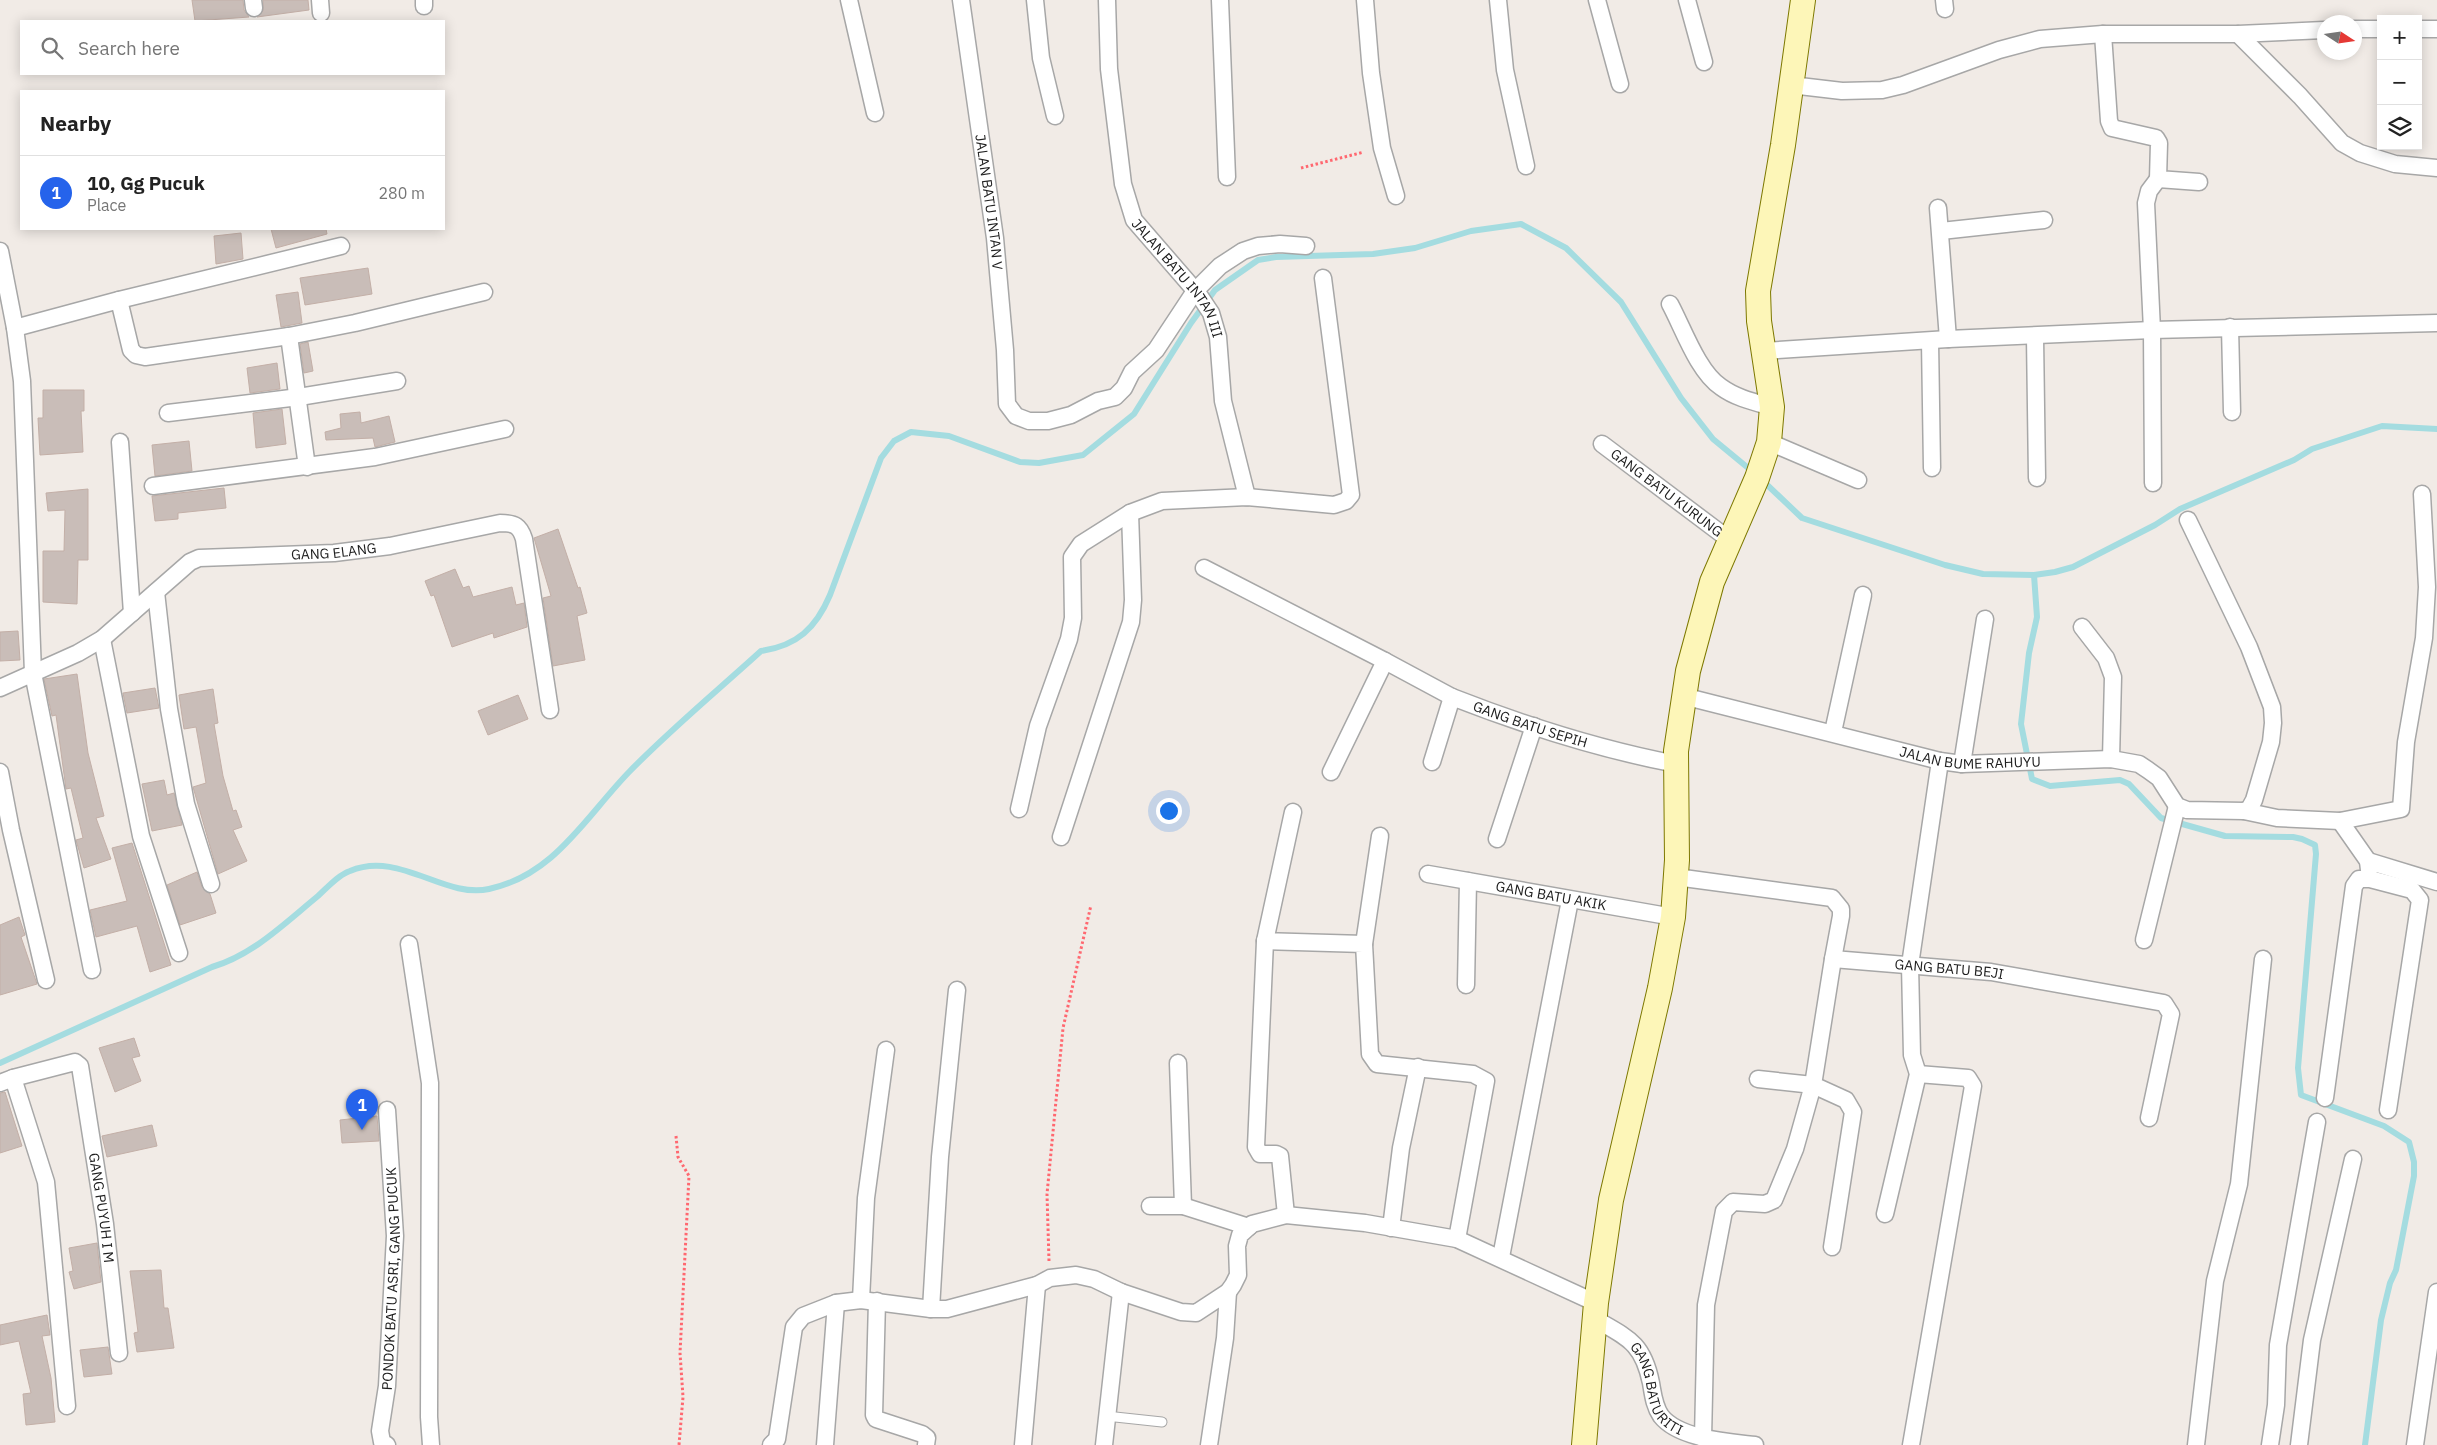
<!DOCTYPE html>
<html lang="en">
<head>
<meta charset="utf-8">
<style>
  body { margin:0; font-family:"IBM Plex Sans",sans-serif; background:#f6f6f6; color:#222 }
  .controls { position:absolute; right:15px; top:15px; display:grid; overflow:hidden; border-radius:0px; box-shadow:0 2px 12px #0003 }
  .controls button { width:45px; height:45px; display:grid; place-items:center; padding:0; border:0; border-bottom:1px solid #e0e0e0; background:#fff; color:#222; font:25px sans-serif }
  .compass { position:absolute; left:2317px; top:15px; width:45px; height:45px; border-radius:50%; background:#fff; box-shadow:0 2px 12px #0003; rotate:102deg }
  .you { position:absolute; left:1168px; top:810px; width:18px; height:18px; margin:-12px; border:4px solid #fff; border-radius:50%; background:#1a73e8; box-shadow:0 0 0 8px #1a73e833 }
  .badge { display:grid; place-items:center; width:32px; height:32px; border-radius:50%; background:#2563eb; color:#fff; font-size:16px; font-weight:700 }
  .pin { position:absolute; translate:-50% -41px; filter:drop-shadow(0 1px 2px #0008) }
  .pin::after { content:''; position:absolute; top:26px; width:18px; height:15px; background:inherit; clip-path:polygon(0 0,100% 0,50% 100%) }
  .list { margin:0; padding:0; list-style:none }
  h2 { display:flex; justify-content:space-between; align-items:center; height:65px; margin:0; padding:0 20px; font-size:21px }
  h2 small { font-size:16px; font-weight:400; color:#767676 }
  .list li { display:grid; grid-template-columns:32px 1fr auto; gap:15px; align-items:center; box-sizing:border-box; height:75px; padding:0 20px; border-top:1px solid #e0e0e0 }
  .list b { display:block; font-size:19px; white-space:nowrap }
  .list p { margin:0; font-size:16px; white-space:nowrap; color:#767676 }
  .list em { font-size:16px; font-style:normal; color:#767676 }
  .icon { flex:none; width:28px; height:28px; fill:none; stroke:currentColor; stroke-width:2; stroke-linecap:round; stroke-linejoin:round }
  .map { position:relative; flex:none; width:2437px; height:1445px; overflow:hidden }
  .search { position:absolute; background:#fff; box-shadow:0 2px 12px #0003; left:20px; top:20px; width:425px; height:55px; display:flex; align-items:center; gap:12px; box-sizing:border-box; padding:0 18px; border-radius:0px; color:#767676; font-size:19px }
  .panel { position:absolute; background:#fff; box-shadow:0 2px 12px #0003; left:20px; top:90px; width:425px; height:140px; border-radius:0px }
  .map>svg:first-child { display:block }
</style>
</head>
<body>
<div class="map">
<svg width="2437" height="1445" viewBox="0 0 2437 1445">
  <rect width="100%" height="100%" fill="#f1ebe6"/>
  <g fill="none" stroke-linecap="round" stroke-linejoin="round">
    <g stroke="#a4dce0" stroke-width="6">
      <path d="M1762 480 1802 518 1945 565 1983 574 2034 575 2055 572 2073 567 2155 525 2180 509 2294 460 2312 449 2382 426 2437 429"/>
      <path d="M2034 575 2037 617 2029 653 2021 724 2032 779 2050 786 2120 780 2129 784 2161 818 2225 836 2293 837 2302 839 2315 845 2316 854 2298 1068 2301 1095 2384 1126 2409 1142 2414 1162V1176L2396 1270 2390 1283 2381 1320 2365 1445"/>
      <path d="M0 1063 212 967C253 955 285 923 318 896 327 888 338 875 350 871 399 850 444 899 489 889 555 875 586 816 630 771 671 729 717 691 761 651 797 646 816 628 830 595L881 458 894 441 911 432 949 436 1020 462 1039 463 1083 455 1134 414 1191 323 1215 290 1258 260 1276 257 1373 254 1415 248 1471 231 1521 224 1566 248 1621 302 1681 398 1713 439 1753 472"/>
    </g>
  </g>
  <g fill="#c9bdb8" stroke="#c3afa7">
    <path d="M192 0H243L244 10 249 17 195 21Z"/>
    <path d="M263 0H308L309 10 257 17 263 11Z"/>
    <path d="M271 229H326L327 234 276 248Z"/>
    <path d="M241 233 243 259 216 264 214 236Z"/>
    <path d="M368 268 372 294 305 305 300 278Z"/>
    <path d="M298 292 302 323 281 327 276 295Z"/>
    <path d="M308 342 313 371 304 373 300 344Z"/>
    <path d="M277 363 280 389 250 393 247 368Z"/>
    <path d="M43 390H84V411H81L83 452 40 455 38 418H43Z"/>
    <path d="M282 409 286 444 256 448 253 413Z"/>
    <path d="M360 412 361 423 389 416 395 442 375 447 373 438 326 440 325 432 341 428 340 414Z"/>
    <path d="M189 441 192 471 155 476 152 445Z"/>
    <path d="M224 488 226 508 178 513V519L155 521 152 496Z"/>
    <path d="M88 489V560H78L77 604 43 602V551H64L65 510 48 511 46 493Z"/>
    <path d="M558 529 578 588 580 587 587 613 577 616 585 660 553 666 543 598 551 596 534 538Z"/>
    <path d="M455 569 463 588 469 586 473 597 512 587 516 605 524 603 527 627 494 638 493 633 452 647 434 595 431 596 425 581Z"/>
    <path d="M18 631 20 660 0 661V632Z"/>
    <path d="M77 674 88 753 104 816 96 818 111 859 84 868 76 840 83 838 71 788 66 789 56 715 52 716 44 679Z"/>
    <path d="M155 688 159 708 127 713 123 693Z"/>
    <path d="M213 689 218 723 214 724 223 776 233 811 236 810 242 827 233 830 247 861 218 874 193 787 206 783 196 727 184 729 179 695Z"/>
    <path d="M518 695 528 719 488 735 478 711Z"/>
    <path d="M164 780 167 795 174 793 182 825 152 831 142 784Z"/>
    <path d="M132 843 171 965 150 972 137 926 96 937 90 910 127 901 112 848Z"/>
    <path d="M197 872 202 887 210 894 216 913 180 925 167 885Z"/>
    <path d="M19 917 25 935 21 937 37 984 0 995V925Z"/>
    <path d="M134 1038 140 1056 132 1058 141 1081 115 1092 99 1048Z"/>
    <path d="M5 1092 22 1146 0 1153V1093Z"/>
    <path d="M377 1116 379 1141 342 1143 340 1120Z"/>
    <path d="M152 1125 157 1146 107 1157 102 1136Z"/>
    <path d="M97 1243 101 1282 74 1289 69 1272 73 1271 69 1248Z"/>
    <path d="M161 1270 164 1308H168L174 1348 137 1352 134 1333 138 1332 130 1271Z"/>
    <path d="M47 1315 50 1335 42 1336 51 1378 55 1422 26 1425 23 1394 31 1393 19 1341 0 1345V1325Z"/>
    <path d="M108 1347 112 1374 84 1377 80 1350Z"/>
  </g>
  <g fill="none" stroke-linecap="round" stroke-linejoin="round">
    <g stroke="#a7a7a7" stroke-width="11">
      <path id="lane" d="M1106 1416 1162 1422"/>
    </g>
    <g stroke="#a7a7a7" stroke-width="19">
      <g id="street">
        <path d="M253 0 254 8"/>
        <path d="M320 0 321 13"/>
        <path d="M424 0V6"/>
        <path d="M849 0 875 113"/>
        <path id="s1" d="M961 0 995 238 1005 350 1007 404 1016 416 1029 421H1048L1071 415 1098 401 1115 397 1124 388 1132 372 1156 350 1195 291 1220 266 1243 251 1258 246 1280 244 1306 246"/>
        <path d="M1035 0 1041 58 1055 116"/>
        <path id="s2" d="M1107 0 1109 69 1123 184 1134 220 1199 295 1211 313 1218 337 1223 401 1247 497"/>
        <path d="M1220 0 1227 177"/>
        <path d="M1365 0 1371 73 1382 148 1396 196"/>
        <path d="M1498 0 1505 70 1526 166"/>
        <path d="M1597 0 1620 84"/>
        <path d="M1687 0 1704 62"/>
        <path d="M1944 0 1945 9"/>
        <path d="M2354 29H2381"/>
        <path d="M2418 29H2437"/>
        <path d="M2103 34 2109 121 2112 128 2156 138 2159 143 2158 179 2199 182"/>
        <path d="M2238 34 2300 96 2342 143 2360 153 2395 164 2437 168"/>
        <path d="M1791 85 1842 91 1882 90 1903 85 1999 50 2040 39 2103 34H2238L2324 30"/>
        <path d="M1938 208 1948 339"/>
        <path d="M1941 231 2044 220"/>
        <path d="M0 251 15 328"/>
        <path d="M119 300 131 350 136 355 145 357 289 336 355 323 484 292"/>
        <path d="M1670 304C1683 328 1698 372 1721 387 1736 398 1754 402 1772 407"/>
        <path d="M2230 327 2232 412"/>
        <path d="M289 336 307 467"/>
        <path d="M2035 337 2037 478"/>
        <path d="M1930 341 1932 468"/>
        <path d="M1764 351 1948 339 2152 330 2437 323"/>
        <path d="M168 413 299 397 397 381"/>
        <path d="M120 442 132 613"/>
        <path d="M1769 442 1858 480"/>
        <path id="s3" d="M1602 444 1731 541"/>
        <path d="M2153 483 2152 330 2146 203 2149 191 2158 179"/>
        <path d="M153 486 375 457 505 429"/>
        <path d="M2188 520 2249 647 2272 707 2273 723 2271 742 2254 800 2249 809 2244 811"/>
        <path d="M1204 568 1385 661"/>
        <path d="M156 592 169 709 186 804 211 884"/>
        <path d="M2082 627 2106 658 2113 677 2111 759"/>
        <path d="M102 639 141 836 179 953"/>
        <path id="s4" d="M0 688 78 653 102 639 190 562 199 558 334 553 390 546 500 523C515 523 520 526 524 539L550 710"/>
        <path id="s5" d="M1683 696 1940 761 1962 764 2111 759 2139 764 2148 770 2159 778 2177 806 2187 810 2244 811 2277 818 2340 821 2401 809 2406 742 2424 638 2427 587 2422 494"/>
        <path d="M1833 732 1863 595"/>
        <path id="s6" d="M1432 762 1452 697C1526 726 1598 749 1676 764"/>
        <path d="M1962 764 1985 619"/>
        <path d="M0 772 11 830 46 980"/>
        <path d="M1331 772 1385 661 1452 697"/>
        <path d="M1019 809 1038 726 1069 639 1073 618 1072 557 1081 544 1130 513 1162 501 1247 497 1334 505 1346 501 1351 495 1323 278"/>
        <path d="M1293 812 1265 941 1364 944 1370 1054 1377 1064 1473 1074 1486 1081 1457 1239"/>
        <path d="M2340 821 2368 861 2369 870"/>
        <path d="M1061 837 1131 622 1133 600 1130 513"/>
        <path d="M1497 839 1534 726"/>
        <path d="M2368 861 2437 882"/>
        <path id="s7" d="M1428 874 1673 917"/>
        <path id="s8" d="M1676 877 1832 898 1841 909V916L1833 959 1991 972 2164 1003 2171 1014 2149 1118"/>
        <path d="M2144 940 2177 806"/>
        <path d="M1265 941 1256 1147 1260 1154H1276L1280 1156 1286 1215"/>
        <path d="M409 944 430 1083 429 1417 431 1445"/>
        <path d="M1364 944 1380 836"/>
        <path d="M92 970 33 673 22 381 15 328 119 300 341 246"/>
        <path d="M1466 985 1468 881"/>
        <path d="M1178 1063 1183 1206"/>
        <path id="s9" d="M13 1078 75 1062 80 1066 105 1224 119 1353"/>
        <path d="M0 1083 13 1078 46 1182 67 1406"/>
        <path d="M2325 1098 2354 886 2359 879H2370L2412 890 2420 900 2388 1110"/>
        <path d="M1150 1206H1183L1249 1227"/>
        <path d="M1885 1214 1918 1074 1912 1055 1910 965 1940 761"/>
        <path d="M1391 1228 1401 1148 1418 1067"/>
        <path d="M1832 1247 1853 1112 1846 1100 1813 1085 1833 959"/>
        <path d="M1501 1257 1570 900"/>
        <path d="M861 1300 866 1198 886 1050"/>
        <path d="M877 1301 874 1415 876 1419 922 1434 927 1438 926 1445"/>
        <path d="M931 1309 940 1157 957 990"/>
        <path id="s10" d="M1595 1319C1628 1338 1643 1343 1651 1383 1653 1394 1654 1406 1661 1416 1679 1439 1729 1442 1755 1445"/>
        <path d="M1703 1438 1706 1305 1724 1211 1733 1202 1765 1204 1774 1200 1795 1149 1813 1085 1758 1079"/>
        <path id="s11" d="M387 1445 382 1442 380 1431 387 1386 395 1236 387 1110"/>
        <path d="M771 1445 777 1439 794 1327 803 1316 836 1303 861 1300 931 1309H947L1037 1285 1050 1278 1076 1275 1094 1279 1121 1292 1181 1312 1196 1313 1228 1292 1233 1285 1238 1275 1237 1246 1240 1235 1252 1224 1286 1215 1365 1223 1457 1239 1596 1303"/>
        <path d="M825 1445 836 1303"/>
        <path d="M1023 1445 1037 1285"/>
        <path d="M1104 1445 1121 1292"/>
        <path d="M1209 1445 1225 1338 1228 1292"/>
        <path d="M1911 1445 1973 1086 1968 1078 1918 1074"/>
        <path d="M2196 1445 2215 1281 2239 1184 2263 959"/>
        <path d="M2270 1445 2276 1405 2278 1345 2317 1122"/>
        <path d="M2299 1445 2312 1340 2353 1159"/>
        <path d="M2415 1445 2437 1292"/>
      </g>
    </g>
    <g stroke="#7d7800" stroke-width="26">
      <path id="secondary" d="M1584 1445 1596 1303 1611 1200 1660 988 1673 917 1677 860 1676 751 1688 671 1712 582 1757 478 1769 442 1772 407 1759 321 1758 291 1783 145 1803 0"/>
    </g>
    <g stroke="#ff6870" stroke-width="3" stroke-dasharray="2.5 2.5" stroke-linecap="butt">
      <path d="M1301 168 1364 152"/>
      <path d="M676 1136 678 1157 689 1176 680 1353 683 1397 679 1445"/>
      <path d="M1049 1261 1047 1194 1063 1028 1091 905"/>
    </g>
    <use href="#lane" stroke="#fff" stroke-width="9"/>
    <use href="#street" stroke="#fff" stroke-width="16"/>
    <use href="#secondary" stroke="#fdf6b8" stroke-width="24"/>
  </g>
  <g text-anchor="middle" stroke-width="4" stroke-linejoin="round" paint-order="stroke">
    <g font-size="14" fill="#202020" stroke="#fff">
      <text dy="5" stroke="none"><textPath href="#s1" startOffset="204">JALAN BATU INTAN V</textPath></text>
      <text dy="5" stroke="none"><textPath href="#s2" startOffset="296">JALAN BATU INTAN III</textPath></text>
      <text dy="5" stroke="none"><textPath href="#s3" startOffset="81">GANG BATU KURUNG</textPath></text>
      <text dy="5" stroke="none"><textPath href="#s4" startOffset="375">GANG ELANG</textPath></text>
      <text dy="5" stroke="none"><textPath href="#s6" startOffset="151">GANG BATU SEPIH</textPath></text>
      <text dy="5" stroke="none"><textPath href="#s5" startOffset="295">JALAN BUME RAHUYU</textPath></text>
      <text dy="5" stroke="none"><textPath href="#s7" startOffset="125">GANG BATU AKIK</textPath></text>
      <text dy="5" stroke="none"><textPath href="#s8" startOffset="339">GANG BATU BEJI</textPath></text>
      <text dy="5" stroke="none"><textPath href="#s9" startOffset="214">GANG PUYUH I M</textPath></text>
      <text dy="5" stroke="none"><textPath href="#s11" startOffset="170">PONDOK BATU ASRI, GANG PUCUK</textPath></text>
      <text dy="5" stroke="none"><textPath href="#s10" startOffset="98">GANG BATURITI</textPath></text>
    </g>
  </g>
</svg>
<div class="controls">
<button>+</button>
<button>−</button>
<button><svg class="icon" aria-label="layers" viewBox="0 0 24 24"><path d="M12 4l9 5-9 5-9-5zM3 14l9 5 9-5"/></svg></button>
</div>
<svg class="compass" viewBox="-18 -18 36 36"><path d="M0-13l5 13h-10z" fill="#e53935"/><path d="M0 13l5-13h-10z" fill="#767676"/></svg>
<div class="you"></div>
<div class="pin badge" style="left:362px;top:1130px">1</div>
<div class="search"><svg class="icon" aria-label="search" viewBox="0 0 24 24"><circle cx="10" cy="10" r="6"/><path d="M15 15l6 6"/></svg>Search here</div>
<section class="panel">
<h2>Nearby<small></small></h2>
<ul class="list">
<li><span class="badge">1</span><div><b>10, Gg Pucuk</b><p>Place</p></div><em>280 m</em></li>
</ul>
</section>
</div>
</body>
</html>
